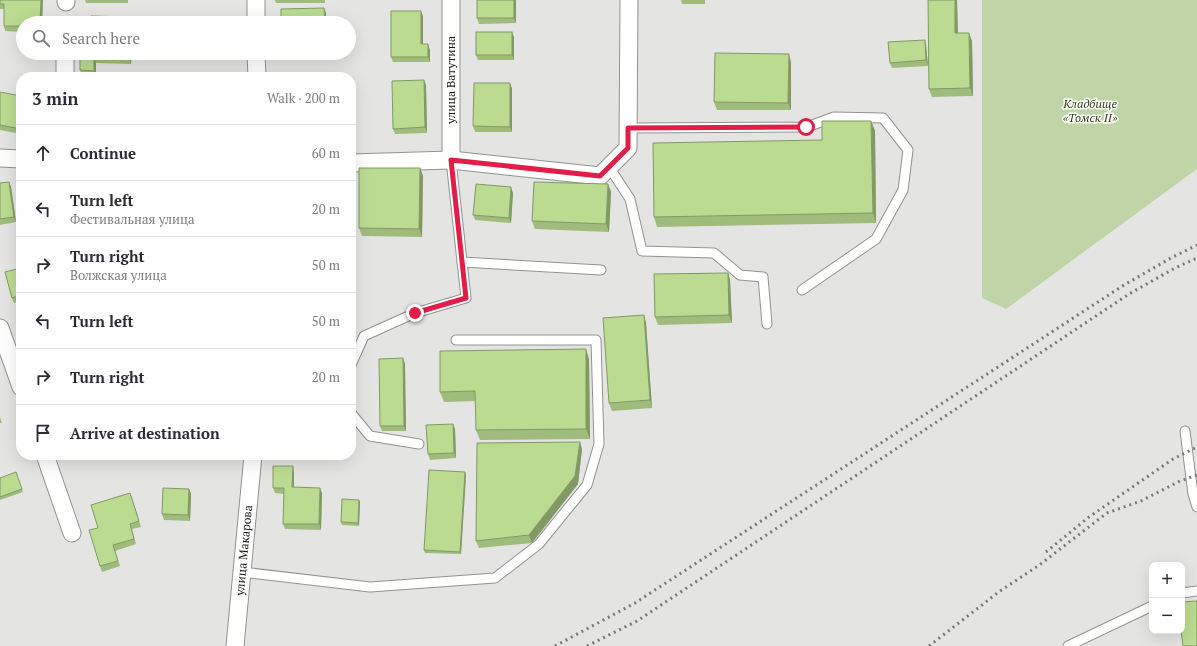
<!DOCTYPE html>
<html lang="en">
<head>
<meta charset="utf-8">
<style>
  body { margin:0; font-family:"PT Serif",serif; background:#f7f7f7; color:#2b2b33 }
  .controls { position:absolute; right:12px; bottom:12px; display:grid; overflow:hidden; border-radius:8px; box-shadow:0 4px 16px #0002 }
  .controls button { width:36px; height:36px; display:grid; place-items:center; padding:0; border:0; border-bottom:1px solid #e1e1e2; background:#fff; color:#2b2b33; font:20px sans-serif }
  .stop { position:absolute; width:12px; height:12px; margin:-9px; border:3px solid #e11d48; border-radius:50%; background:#fff }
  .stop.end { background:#e11d48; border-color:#fff; box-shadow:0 1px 4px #0008 }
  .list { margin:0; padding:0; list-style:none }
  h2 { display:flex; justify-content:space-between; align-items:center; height:52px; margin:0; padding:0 16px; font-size:17px }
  h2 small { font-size:13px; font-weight:400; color:#7c7c81 }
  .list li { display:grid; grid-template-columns:26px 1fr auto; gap:12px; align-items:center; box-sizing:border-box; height:56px; padding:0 16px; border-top:1px solid #e1e1e2 }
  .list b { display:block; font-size:15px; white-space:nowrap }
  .list p { margin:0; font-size:13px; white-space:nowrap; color:#7c7c81 }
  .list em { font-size:13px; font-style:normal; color:#7c7c81 }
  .icon { flex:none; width:22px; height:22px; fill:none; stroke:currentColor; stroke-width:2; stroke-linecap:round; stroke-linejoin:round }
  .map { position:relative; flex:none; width:1197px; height:646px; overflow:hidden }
  .search { position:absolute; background:#fff; box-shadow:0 4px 16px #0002; left:16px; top:16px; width:340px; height:44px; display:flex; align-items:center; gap:10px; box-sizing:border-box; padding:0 14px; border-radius:22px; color:#7c7c81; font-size:15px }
  .panel { position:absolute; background:#fff; box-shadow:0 4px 16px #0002; left:16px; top:72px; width:340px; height:388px; border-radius:16px }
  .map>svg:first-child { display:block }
</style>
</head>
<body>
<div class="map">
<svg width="1197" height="646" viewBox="0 0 1197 646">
  <rect width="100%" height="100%" fill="#e4e5e3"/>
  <path fill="#c0d5a7" d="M982 0H1197V169L1006 309 982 298Z"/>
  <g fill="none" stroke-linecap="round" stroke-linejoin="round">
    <g stroke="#929390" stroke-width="11">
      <g id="service">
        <path d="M628 128 807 127 834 117 883 118 908 150 903 190 876 239 802 290"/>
        <path d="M609 167 630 199 642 251 714 253 740 275 763 277 767 324"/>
        <path d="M462 262 601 270"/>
        <path d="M351 365 364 336 415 313 466 298 451 160"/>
        <path d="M351 413 370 436 419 444"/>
        <path d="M1185 431 1193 494 1197 507"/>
        <path d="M242 572 370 587 495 578 539 544 587 485 599 444 596 340H456"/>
        <path d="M1182 593 1197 591"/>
        <path d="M1068 646 1152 606"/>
      </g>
    </g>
    <g stroke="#929390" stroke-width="19">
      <g id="minor">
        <path d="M66 0V2"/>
        <path d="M256 0V23"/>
        <path d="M256 53 257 77"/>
        <path d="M65 77V53"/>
        <path d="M0 158 21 159"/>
        <path d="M451 160V0"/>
        <path d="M351 163 451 160 600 176 628 148 629 0"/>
        <path d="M0 328 21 387"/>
        <path d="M45 455 72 533"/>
        <path id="s1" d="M235 646 253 455"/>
      </g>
    </g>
    <use href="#service" stroke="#fff" stroke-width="9"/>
    <use href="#minor" stroke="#fff" stroke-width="17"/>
    <g stroke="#797a78" stroke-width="3" stroke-dasharray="2 4" stroke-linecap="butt">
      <path d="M1046 552 1089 517 1173 459 1197 447"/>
      <path d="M555 646 635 603 1124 285 1171 258 1197 245"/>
      <path d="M587 646 637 621 1129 294 1175 268 1197 258"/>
      <path d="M929 646 1000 591 1038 566 1107 513 1141 501 1180 481 1197 475"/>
    </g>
  </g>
  <g fill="#a0bc7c">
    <path d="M0 0H43L42 23H23V32L5 31 4 26V9H0Z"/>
    <path d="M85 0H128V3H86Z"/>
    <path d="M275 0H325V3H276Z"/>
    <path d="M477 0H516V23L479 24 477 18Z"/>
    <path d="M681 0H705V4H682Z"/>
    <path d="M928 0H957L958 33 972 41 973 96 932 97 929 89Z"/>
    <path d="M423 16V44L430 50V62H393L391 57Z"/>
    <path d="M514 37V60H478L476 55Z"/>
    <path d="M926 45 928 66 892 68 890 63Z"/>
    <path d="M132 53 131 64 96 63V76H82L80 70 85 57Z"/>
    <path d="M791 62V110H717L714 102Z"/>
    <path d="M510 83 512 89V132H475L473 126Z"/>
    <path d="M426 85 427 133 395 134 393 129Z"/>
    <path d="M0 92 21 96V134L0 130Z"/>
    <path d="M351 119 354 127 355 144H351Z"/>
    <path d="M871 121 875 131 876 223 657 227 654 217Z"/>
    <path d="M420 168 423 176 422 237 362 236 359 228Z"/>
    <path d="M9 182 11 187 16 222 0 225V183Z"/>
    <path d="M608 184 611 192 609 232 535 229 532 221Z"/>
    <path d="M513 193 511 223 475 220 473 215Z"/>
    <path d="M21 268V301L14 303 12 298Z"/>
    <path d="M728 273 730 280 732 323 658 325 655 317Z"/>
    <path d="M644 315 646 323 652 408 612 411 609 403Z"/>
    <path d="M589 359 590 439 480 440 476 430V401L444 402 440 392Z"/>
    <path d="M405 364 406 431H382L380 426Z"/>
    <path d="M0 417 2 423H0Z"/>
    <path d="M453 424 455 429 456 458 430 460 428 454Z"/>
    <path d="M582 449 578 484 532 543 479 548 476 541Z"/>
    <path d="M16 472 23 492 0 500V478Z"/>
    <path d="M294 472V487L322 493 321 530 285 529 283 524 284 494 275 493 273 488Z"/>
    <path d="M465 472 466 475 461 554 425 553 424 550Z"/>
    <path d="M189 489 191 494 190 521 164 520 162 514Z"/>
    <path d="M132 498 141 527 132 529 136 544 115 551 120 566 102 572 100 566 98 528Z"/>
    <path d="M359 500 360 502 359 526 342 525 341 522Z"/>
  </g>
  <g fill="#829965">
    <path d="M41 0H43L42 23H40Z"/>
    <path d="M514 0H516V23L514 18Z"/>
    <path d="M955 0H957L958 41 955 33Z"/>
    <path d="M324 8 326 13V23H325Z"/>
    <path d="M421 11 423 16V50L421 44Z"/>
    <path d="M128 17 130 22V23H128Z"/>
    <path d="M512 32 514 37V60L512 55Z"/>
    <path d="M969 33 972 41 973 96 970 88Z"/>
    <path d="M925 40 926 45 928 66 926 60Z"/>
    <path d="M428 44 430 50V62L428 57Z"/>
    <path d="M130 53H132L131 64 129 59Z"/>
    <path d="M789 54 791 62V110L788 103Z"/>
    <path d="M94 58 96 63V76L94 71Z"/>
    <path d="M424 80 426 85 427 133 425 127Z"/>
    <path d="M510 83 512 89V132L510 127Z"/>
    <path d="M352 119 354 127 355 144 352 136Z"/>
    <path d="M871 121 875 131 876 223 873 213Z"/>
    <path d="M420 168 423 176 422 237 419 229Z"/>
    <path d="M9 182 11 187 16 222 14 217Z"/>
    <path d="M608 184 611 192 609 232 606 224Z"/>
    <path d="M511 187 513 193 511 223 509 218Z"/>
    <path d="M728 273 730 280 732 323 729 315Z"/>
    <path d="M644 315 646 323 652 408 650 400Z"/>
    <path d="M586 349 589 359 590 439 586 429Z"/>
    <path d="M403 358 405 364 406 431 404 426Z"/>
    <path d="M453 424 455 429 456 458 454 453Z"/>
    <path d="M580 442 582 449 578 484 532 543 529 535Z"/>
    <path d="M293 466 294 472V493L292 487Z"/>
    <path d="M465 472 466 475 461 554 460 552Z"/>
    <path d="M320 488 322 493 321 530 319 524Z"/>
    <path d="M189 489 191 494 190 521 188 515Z"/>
    <path d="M359 500 360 502 359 526 358 523Z"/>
  </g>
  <g fill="#badb90" stroke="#829965">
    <path d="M0 0H41L40 23H23V26H4V4H0Z"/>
    <rect x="477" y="0" width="37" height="18"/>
    <path d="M928 0H955V33H969L970 88 929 89Z"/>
    <path d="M324 8 325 23H281V9Z"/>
    <path d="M391 11H421V44H428V57H391Z"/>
    <path d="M91 16 128 17V23H91Z"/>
    <rect x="476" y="32" width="36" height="23"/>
    <path d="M925 40 926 60 890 63 888 42Z"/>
    <path d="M85 53H130L129 59 94 58V71L80 70V57H85Z"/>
    <path d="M715 53 789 54 788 103 714 102Z"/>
    <rect x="231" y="75" width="10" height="2"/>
    <path d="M424 80 425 127 393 129 392 81Z"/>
    <path d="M474 83H510V127L473 126Z"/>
    <path d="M0 92 21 96V129L0 125Z"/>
    <path d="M351 119H352V136L351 137Z"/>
    <path d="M822 121H871L873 213 654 217 653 143 822 140Z"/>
    <path d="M359 168H420L419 229 359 228Z"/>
    <path d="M9 182 14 217 0 219V183Z"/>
    <path d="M534 182 608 184 606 224 532 221Z"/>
    <path d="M476 184 511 187 509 218 473 215Z"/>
    <path d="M21 268V295L12 298 5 272Z"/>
    <path d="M728 273 729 315 655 317 654 274Z"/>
    <path d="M21 312V318L19 313Z"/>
    <path d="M644 315 650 400 609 403 603 318Z"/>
    <path d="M586 349V429L476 430 475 391 440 392V351Z"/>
    <path d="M403 358 404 426H380L379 359Z"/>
    <path d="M453 424 454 453 428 454 426 425Z"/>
    <path d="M580 442 575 476 529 535 476 541 477 443Z"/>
    <path d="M273 466H293L292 487 320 488 319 524H283L284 488H273Z"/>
    <path d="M429 470 465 472 460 552 424 550Z"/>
    <path d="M16 472 22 489 0 497V478Z"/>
    <path d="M163 488 189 489 188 515 162 514Z"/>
    <path d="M130 493 139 521 130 524 134 539 113 545 118 561 100 566 89 530 98 528 91 505Z"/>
    <path d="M342 499 359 500 358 523 341 522Z"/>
    <path d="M1197 601V646H1183L1181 631H1182V602Z"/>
  </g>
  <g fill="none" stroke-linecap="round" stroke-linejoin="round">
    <path stroke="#e11d48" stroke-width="5" d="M415 313 466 298 451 160 600 176 628 148V128L806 127"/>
  </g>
  <g text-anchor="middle" stroke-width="3" stroke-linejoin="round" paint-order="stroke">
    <g font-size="12" fill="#181918" stroke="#fff">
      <text transform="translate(451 80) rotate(-90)" y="4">улица Ватутина</text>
      <text dy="4" stroke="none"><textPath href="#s1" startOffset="96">улица Макарова</textPath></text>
    </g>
    <g font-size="12" font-style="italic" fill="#30440f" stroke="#fff">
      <text x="1090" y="108">Кладбище<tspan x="1090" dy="14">«Томск II»</tspan></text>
    </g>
  </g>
</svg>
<div class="controls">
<button>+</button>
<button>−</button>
</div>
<div class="stop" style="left:806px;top:127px"></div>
<div class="stop end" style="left:415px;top:313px"></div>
<div class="search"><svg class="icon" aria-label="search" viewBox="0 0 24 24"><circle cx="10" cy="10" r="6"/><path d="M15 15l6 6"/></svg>Search here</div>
<section class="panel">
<h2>3 min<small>Walk · 200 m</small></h2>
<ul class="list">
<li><svg class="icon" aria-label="ahead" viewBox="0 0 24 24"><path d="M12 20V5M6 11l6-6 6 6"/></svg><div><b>Continue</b></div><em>60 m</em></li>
<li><svg class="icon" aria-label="left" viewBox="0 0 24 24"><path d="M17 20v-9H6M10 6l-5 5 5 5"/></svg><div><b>Turn left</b><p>Фестивальная улица</p></div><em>20 m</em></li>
<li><svg class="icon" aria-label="right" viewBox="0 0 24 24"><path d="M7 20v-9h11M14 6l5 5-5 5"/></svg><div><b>Turn right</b><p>Волжская улица</p></div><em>50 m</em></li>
<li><svg class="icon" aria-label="left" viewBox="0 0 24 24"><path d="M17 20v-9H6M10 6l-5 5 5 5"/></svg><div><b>Turn left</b></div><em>50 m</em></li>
<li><svg class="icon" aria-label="right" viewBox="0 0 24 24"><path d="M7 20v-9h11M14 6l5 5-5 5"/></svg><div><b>Turn right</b></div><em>20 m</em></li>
<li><svg class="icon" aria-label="arrive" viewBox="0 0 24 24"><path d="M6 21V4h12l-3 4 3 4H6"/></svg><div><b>Arrive at destination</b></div></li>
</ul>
</section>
</div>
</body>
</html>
